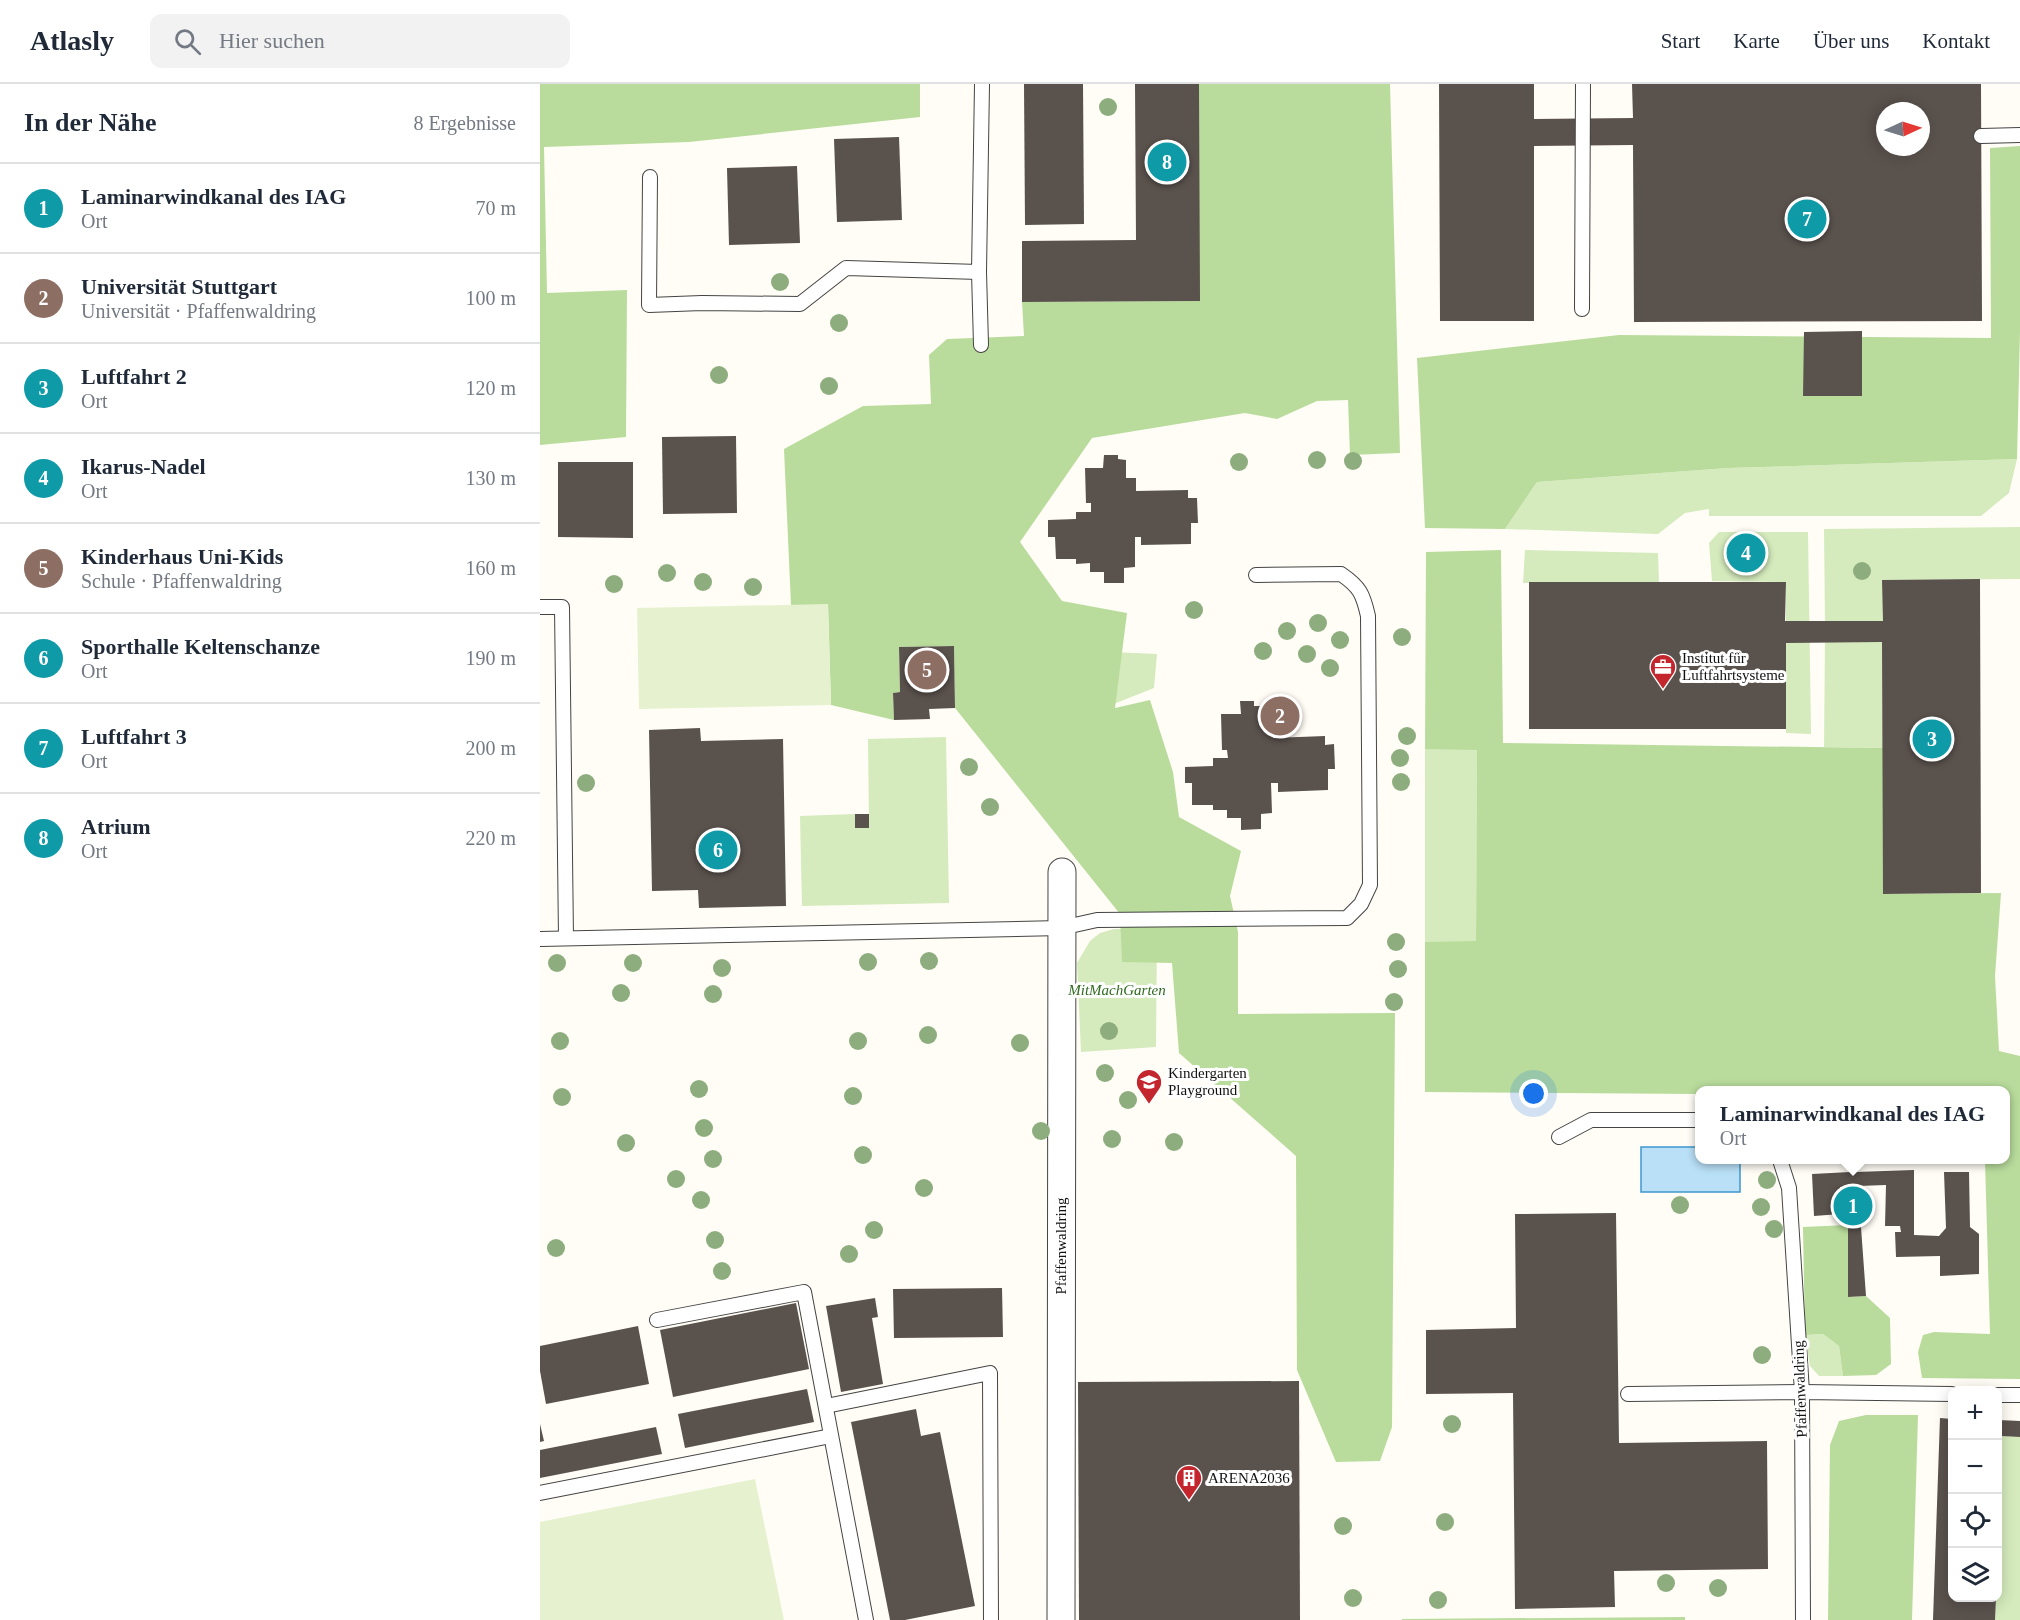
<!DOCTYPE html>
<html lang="de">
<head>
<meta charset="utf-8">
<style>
  body { margin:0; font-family:Georgia,serif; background:#f2f2f3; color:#1f2937 }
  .controls { position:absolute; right:18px; bottom:18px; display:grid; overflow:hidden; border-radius:12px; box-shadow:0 3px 15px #0003 }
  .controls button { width:54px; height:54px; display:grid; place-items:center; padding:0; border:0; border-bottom:2px solid #e0e1e3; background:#fff; color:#1f2937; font:30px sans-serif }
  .compass { position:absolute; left:1336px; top:18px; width:54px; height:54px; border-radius:50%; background:#fff; box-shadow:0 3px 15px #0003; rotate:86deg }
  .you { position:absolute; left:994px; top:1010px; width:21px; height:21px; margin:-15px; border:4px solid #fff; border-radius:50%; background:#1a73e8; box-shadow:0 0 0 9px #1a73e833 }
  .badge { display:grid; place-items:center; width:39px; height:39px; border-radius:50%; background:#c4262e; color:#fff; font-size:20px; font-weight:700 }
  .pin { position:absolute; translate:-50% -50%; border:3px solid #fff; box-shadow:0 2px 6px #0006 }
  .popup { position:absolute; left:1155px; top:1002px; width:315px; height:78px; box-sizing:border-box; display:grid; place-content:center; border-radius:12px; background:#fff; filter:drop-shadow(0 2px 4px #0005); font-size:20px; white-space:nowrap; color:#747a83 }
  .popup b { font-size:22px; color:#1f2937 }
  .popup::after { content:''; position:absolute; left:50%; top:100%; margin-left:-12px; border:12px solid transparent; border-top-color:#fff }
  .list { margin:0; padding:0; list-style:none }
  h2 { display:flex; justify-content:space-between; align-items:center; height:78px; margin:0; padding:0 24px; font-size:26px }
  h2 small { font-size:20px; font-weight:400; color:#747a83 }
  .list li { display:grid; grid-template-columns:39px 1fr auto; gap:18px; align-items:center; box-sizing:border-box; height:90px; padding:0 24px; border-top:2px solid #e0e1e3 }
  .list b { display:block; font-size:22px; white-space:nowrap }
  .list p { margin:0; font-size:20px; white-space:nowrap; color:#747a83 }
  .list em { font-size:20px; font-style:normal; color:#747a83 }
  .icon { flex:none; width:33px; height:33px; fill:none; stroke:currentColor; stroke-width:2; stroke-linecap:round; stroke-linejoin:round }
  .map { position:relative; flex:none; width:1480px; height:1536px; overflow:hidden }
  header { display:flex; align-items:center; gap:36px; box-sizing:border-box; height:84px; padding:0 30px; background:#fff; border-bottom:2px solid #e0e1e3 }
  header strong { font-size:28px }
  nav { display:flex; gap:33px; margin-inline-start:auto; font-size:21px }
  .search { width:420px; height:54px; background:#f2f2f3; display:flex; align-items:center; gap:15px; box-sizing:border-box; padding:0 21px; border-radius:12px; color:#747a83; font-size:22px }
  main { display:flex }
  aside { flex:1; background:#fff }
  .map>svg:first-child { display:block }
</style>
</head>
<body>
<header>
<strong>Atlasly</strong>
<div class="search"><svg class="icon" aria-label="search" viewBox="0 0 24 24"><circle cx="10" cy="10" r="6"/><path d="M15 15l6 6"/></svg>Hier suchen</div>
<nav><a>Start</a><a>Karte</a><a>Über uns</a><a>Kontakt</a></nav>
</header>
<main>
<aside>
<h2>In der Nähe<small>8 Ergebnisse</small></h2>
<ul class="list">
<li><span class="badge" style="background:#0f9aa8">1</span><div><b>Laminarwindkanal des IAG</b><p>Ort</p></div><em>70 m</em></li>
<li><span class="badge" style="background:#8d6e63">2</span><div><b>Universität Stuttgart</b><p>Universität · Pfaffenwaldring</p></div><em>100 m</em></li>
<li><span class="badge" style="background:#0f9aa8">3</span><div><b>Luftfahrt 2</b><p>Ort</p></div><em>120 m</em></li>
<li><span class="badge" style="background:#0f9aa8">4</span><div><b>Ikarus-Nadel</b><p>Ort</p></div><em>130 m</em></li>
<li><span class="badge" style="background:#8d6e63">5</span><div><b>Kinderhaus Uni-Kids</b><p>Schule · Pfaffenwaldring</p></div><em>160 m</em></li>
<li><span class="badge" style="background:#0f9aa8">6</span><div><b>Sporthalle Keltenschanze</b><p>Ort</p></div><em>190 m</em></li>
<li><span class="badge" style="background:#0f9aa8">7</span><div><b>Luftfahrt 3</b><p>Ort</p></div><em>200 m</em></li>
<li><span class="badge" style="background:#0f9aa8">8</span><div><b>Atrium</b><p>Ort</p></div><em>220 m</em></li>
</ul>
</aside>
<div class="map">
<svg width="1480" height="1536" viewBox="0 0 1480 1536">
  <rect width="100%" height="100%" fill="#fffdf5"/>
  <g fill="#d5ebbd">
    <path d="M1477 375 1469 409 1441 432H1169V425L1145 429 1118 450 965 445 997 398 1188 384Z"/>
    <path d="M1480 443V495L1343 496V537H1285L1284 445Z"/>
    <path d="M1179 448H1268L1271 650 1246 649V498L1172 497 1169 459Z"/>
    <path d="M985 466 1118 469 1119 498 983 499Z"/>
    <path d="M1285 558H1342L1343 664 1284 663Z"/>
    <path d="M456 563 617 570 614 604 561 625Z"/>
    <path d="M406 653 409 819 262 822 260 732 315 730V744H329L328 655Z"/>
    <path d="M885 665H937L936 858H885Z"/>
    <path d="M574 845H617L616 963 541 968 537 879 550 857 560 849Z"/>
    <path d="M1283 1250 1299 1262 1303 1292H1279L1270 1282 1265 1251Z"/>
    <path d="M1461 1352 1480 1353V1536H1455Z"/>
  </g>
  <g fill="#b9dc9c">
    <path d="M0 0H380V33L149 58 4 63 7 209 87 206 86 353 0 361Z"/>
    <path d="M659 0H850L860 369 810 371 808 316 777 317 737 335 705 329 552 354 480 458 522 517 587 529 575 624 610 616 633 688 639 733 701 767 690 812 698 848V930L855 929 852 1343 840 1377 796 1378 757 1286 756 1072 639 969 632 879 582 878 580 830 415 624 414 562 359 563 360 608 353 609 354 636 291 621 288 521H251L244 365 323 322 391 320 389 271 407 255 484 252 482 218 659 217Z"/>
    <path d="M1480 62V247L1477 375 1188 384 997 398 965 445 885 444 877 274 1079 251 1451 254 1450 64Z"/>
    <path d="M961 466 963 659 1343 664V810L1461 809 1455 892 1459 967 1480 972V1295L1382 1294 1378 1268 1383 1251 1394 1248 1450 1250 1445 1077 1342 1079V1076H1466V1006H1160V1010L885 1008V858L936 857 937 666 885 665 886 468Z"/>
    <path d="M1308 1141V1213L1326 1212 1350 1234 1351 1280 1336 1291 1303 1292 1299 1262 1283 1250 1265 1251 1263 1143Z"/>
    <path d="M1326 1331H1378L1372 1536H1288L1290 1361 1299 1337Z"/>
    <path d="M1145 1533V1536H862V1535Z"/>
  </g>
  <g fill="#e6f2cf">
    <path d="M288 520 291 621 99 625 97 524Z"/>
    <path d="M215 1395 244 1536H0V1438Z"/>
  </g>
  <path fill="#b9e0f7" stroke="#3f96cf" stroke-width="1.5" d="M1101 1063H1160V1076H1200V1108H1101Z"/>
  <g fill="#5a524d" fill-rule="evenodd">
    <path d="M484 0H543L544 140 485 141Z"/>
    <path d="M595 0H659L660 217 482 218V157L596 156Z"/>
    <path d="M899 0H994V35L1093 34 1092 0H1441L1442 237 1094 238 1093 61 994 62V237H900ZM1345 27H1381V63H1345Z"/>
    <path d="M359 53 362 136 297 138 294 55Z"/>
    <path d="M257 82 260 159 189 161 187 84Z"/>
    <path d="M1322 247V312H1263L1264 248Z"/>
    <path d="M196 352 197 429 123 430 122 353Z"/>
    <path d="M564 371H578V375L586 376V394H596V407L648 406V414H657L658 439H651V460L601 461V453H595V483L584 484V499H564V488H550V479L536 480V475H516L515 453H508V436L536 435V428H551V419H546L545 384H563Z"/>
    <path d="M18 378H93V454L18 453Z"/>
    <path d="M1440 495 1441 809 1343 810 1342 558 1246 559V645H989V498H1246L1245 537H1343L1342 496Z"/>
    <path d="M414 562 415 624 389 625 390 635 354 636 353 609 360 608 359 563Z"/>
    <path d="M700 617H714V622H722L723 641 732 640 733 654 785 652V661L794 660 795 685H788V706L738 708V699H731L732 729 721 730V745L701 746V734H687V726H673V721H652V699H645V683L673 682V674H688L687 666H682L681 630H701Z"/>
    <path d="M160 644 161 657 243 655 246 822 159 824 158 806 112 807 109 646Z"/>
    <rect x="315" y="730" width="14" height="14"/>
    <path d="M1297 1076H1329L1316 1088 1374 1086V1151L1399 1152 1406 1144 1404 1088H1429L1430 1143 1439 1150V1190L1400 1192V1172L1356 1173 1355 1148H1361L1360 1142H1345L1346 1101 1318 1102 1326 1212 1308 1213V1103H1300V1130L1274 1132 1272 1090 1310 1088Z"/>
    <path d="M1076 1129 1079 1359 1227 1357 1228 1485 1074 1487 1075 1523 975 1525 973 1309 886 1310V1246L976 1244 975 1130Z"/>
    <path d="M462 1204 463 1253 354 1254 353 1205Z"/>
    <path d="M335 1214 338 1233 332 1234 343 1300 301 1308 286 1222Z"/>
    <path d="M256 1219 269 1285 133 1313 120 1246Z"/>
    <path d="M98 1242 109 1300 6 1320 0 1287V1262Z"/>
    <path d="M759 1297 760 1536H539L538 1298Z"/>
    <path d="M267 1305 274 1338 145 1364 138 1330Z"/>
    <path d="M376 1325 381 1352 400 1348 435 1522 365 1536H350L311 1338Z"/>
    <path d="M1400 1334 1412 1335V1514H1456L1455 1536H1393Z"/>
    <path d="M1458 1336 1480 1337V1353L1461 1352 1459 1411H1458Z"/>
    <path d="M0 1340 4 1357 0 1358Z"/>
    <path d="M116 1343 122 1370 0 1394V1366Z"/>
  </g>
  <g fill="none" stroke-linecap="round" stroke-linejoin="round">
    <g stroke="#444" stroke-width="16">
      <g id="lane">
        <path d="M1441 52 1480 51"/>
        <path d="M110 93 109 221 162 219 260 220 306 184 439 188 442 0"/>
        <path d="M439 188 441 261"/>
        <path d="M1042 225 1043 0"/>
        <path d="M0 523H22L26 854"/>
        <path d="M0 855 521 844 557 836 807 834 821 820 830 801 828 532C823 510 820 503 801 490L716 491"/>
        <path d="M1019 1053 1051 1036H1160"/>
        <path d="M1240 1076 1249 1104 1262 1308 1263 1536"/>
        <path d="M117 1236 264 1208 326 1536"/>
        <path d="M1088 1310 1262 1308 1412 1310"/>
        <path d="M1458 1311H1480"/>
        <path d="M286 1322 450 1289 451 1536"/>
        <path d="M0 1409 291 1352"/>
      </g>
    </g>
    <g stroke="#444" stroke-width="29">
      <path id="street" d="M521 1536 522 788"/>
    </g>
    <use href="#lane" stroke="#fff" stroke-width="14"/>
    <use href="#street" stroke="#fff" stroke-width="27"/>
  </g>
  <g fill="#8dad7f">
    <circle cx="568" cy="23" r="9"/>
    <circle cx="240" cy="198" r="9"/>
    <circle cx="299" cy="239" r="9"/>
    <circle cx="179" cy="291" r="9"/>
    <circle cx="289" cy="302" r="9"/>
    <circle cx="777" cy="376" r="9"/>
    <circle cx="813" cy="377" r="9"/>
    <circle cx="699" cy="378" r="9"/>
    <circle cx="1322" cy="487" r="9"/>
    <circle cx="127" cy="489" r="9"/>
    <circle cx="163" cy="498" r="9"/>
    <circle cx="74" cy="500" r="9"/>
    <circle cx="213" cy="503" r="9"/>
    <circle cx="654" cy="526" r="9"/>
    <circle cx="778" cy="539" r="9"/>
    <circle cx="747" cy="547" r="9"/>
    <circle cx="862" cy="553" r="9"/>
    <circle cx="800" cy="556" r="9"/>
    <circle cx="723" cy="567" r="9"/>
    <circle cx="767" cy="570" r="9"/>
    <circle cx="790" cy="584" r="9"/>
    <circle cx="867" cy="652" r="9"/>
    <circle cx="860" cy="674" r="9"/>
    <circle cx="429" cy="683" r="9"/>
    <circle cx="861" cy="698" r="9"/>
    <circle cx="46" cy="699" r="9"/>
    <circle cx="450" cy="723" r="9"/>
    <circle cx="856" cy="858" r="9"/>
    <circle cx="389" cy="877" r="9"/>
    <circle cx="328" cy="878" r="9"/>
    <circle cx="17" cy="879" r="9"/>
    <circle cx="93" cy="879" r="9"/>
    <circle cx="182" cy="884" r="9"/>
    <circle cx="858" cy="885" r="9"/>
    <circle cx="81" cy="909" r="9"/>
    <circle cx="173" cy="910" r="9"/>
    <circle cx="854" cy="918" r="9"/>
    <circle cx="569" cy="947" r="9"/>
    <circle cx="388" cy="951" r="9"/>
    <circle cx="20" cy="957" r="9"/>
    <circle cx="318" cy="957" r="9"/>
    <circle cx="480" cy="959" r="9"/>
    <circle cx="565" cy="989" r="9"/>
    <circle cx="159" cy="1005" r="9"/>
    <circle cx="313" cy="1012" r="9"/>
    <circle cx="22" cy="1013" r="9"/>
    <circle cx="588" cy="1016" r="9"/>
    <circle cx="164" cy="1044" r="9"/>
    <circle cx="501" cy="1047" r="9"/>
    <circle cx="572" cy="1055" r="9"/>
    <circle cx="634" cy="1058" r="9"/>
    <circle cx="86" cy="1059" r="9"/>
    <circle cx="323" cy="1071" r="9"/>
    <circle cx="173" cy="1075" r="9"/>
    <circle cx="136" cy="1095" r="9"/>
    <circle cx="1227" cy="1096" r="9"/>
    <circle cx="384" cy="1104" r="9"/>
    <circle cx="161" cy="1116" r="9"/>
    <circle cx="1140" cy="1121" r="9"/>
    <circle cx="1221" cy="1123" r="9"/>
    <circle cx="1234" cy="1145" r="9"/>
    <circle cx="334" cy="1146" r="9"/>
    <circle cx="175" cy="1156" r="9"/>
    <circle cx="16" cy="1164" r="9"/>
    <circle cx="309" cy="1170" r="9"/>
    <circle cx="182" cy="1187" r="9"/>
    <circle cx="1222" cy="1271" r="9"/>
    <circle cx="912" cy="1340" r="9"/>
    <circle cx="905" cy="1438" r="9"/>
    <circle cx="803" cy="1442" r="9"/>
    <circle cx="1126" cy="1499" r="9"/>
    <circle cx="1178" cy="1504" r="9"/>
    <circle cx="813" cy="1514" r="9"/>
    <circle cx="898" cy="1516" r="9"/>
  </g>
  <defs>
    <g id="office-pin" transform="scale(1.35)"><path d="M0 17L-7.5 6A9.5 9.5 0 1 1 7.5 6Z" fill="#c4262e" stroke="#fff"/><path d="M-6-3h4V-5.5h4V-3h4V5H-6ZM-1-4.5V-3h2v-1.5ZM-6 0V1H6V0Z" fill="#fff"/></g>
    <g id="school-pin" transform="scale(1.35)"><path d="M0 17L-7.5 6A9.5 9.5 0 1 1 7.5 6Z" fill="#c4262e" stroke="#fff"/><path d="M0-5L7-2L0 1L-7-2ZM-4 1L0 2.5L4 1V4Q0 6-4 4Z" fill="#fff"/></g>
    <g id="building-pin" transform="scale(1.35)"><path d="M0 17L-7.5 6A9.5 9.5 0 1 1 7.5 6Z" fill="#c4262e" stroke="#fff"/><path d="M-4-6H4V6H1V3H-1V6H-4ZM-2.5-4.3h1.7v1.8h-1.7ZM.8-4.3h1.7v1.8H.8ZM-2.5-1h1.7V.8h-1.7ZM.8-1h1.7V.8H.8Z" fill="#fff"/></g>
  </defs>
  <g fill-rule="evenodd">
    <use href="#office-pin" x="1123" y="583"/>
    <use href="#school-pin" x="609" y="998"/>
    <use href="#building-pin" x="649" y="1394"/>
  </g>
  <g text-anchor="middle" stroke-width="6" stroke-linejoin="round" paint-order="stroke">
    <g font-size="15" fill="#111" stroke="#fff" text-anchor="start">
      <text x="1142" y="579">Institut für<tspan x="1142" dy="17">Luftfahrtsysteme</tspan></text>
      <text x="628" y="994">Kindergarten<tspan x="628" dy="17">Playground</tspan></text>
      <text x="668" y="1399">ARENA2036</text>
    </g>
    <g font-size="15" font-style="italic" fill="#2f6b1f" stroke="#fff">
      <text x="577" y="911">MitMachGarten</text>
    </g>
    <g font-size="15" fill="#111" stroke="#fff">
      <text transform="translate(521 1162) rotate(-90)" y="5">Pfaffenwaldring</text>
      <text transform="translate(1260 1305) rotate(-92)" y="5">Pfaffenwaldring</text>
    </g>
  </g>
</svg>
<div class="controls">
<button>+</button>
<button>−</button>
<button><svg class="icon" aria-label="locate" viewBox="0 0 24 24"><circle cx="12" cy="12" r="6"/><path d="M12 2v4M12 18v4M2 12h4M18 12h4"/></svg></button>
<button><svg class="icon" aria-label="layers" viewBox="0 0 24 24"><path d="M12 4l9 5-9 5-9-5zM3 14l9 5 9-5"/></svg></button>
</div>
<svg class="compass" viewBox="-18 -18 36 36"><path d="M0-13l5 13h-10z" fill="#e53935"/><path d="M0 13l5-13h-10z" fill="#747a83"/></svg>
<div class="you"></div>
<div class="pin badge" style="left:1313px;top:1122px;background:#0f9aa8">1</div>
<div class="popup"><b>Laminarwindkanal des IAG</b>Ort</div>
<div class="pin badge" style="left:740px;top:632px;background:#8d6e63">2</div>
<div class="pin badge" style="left:1392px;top:655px;background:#0f9aa8">3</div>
<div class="pin badge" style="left:1206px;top:469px;background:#0f9aa8">4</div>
<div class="pin badge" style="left:387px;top:586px;background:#8d6e63">5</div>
<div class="pin badge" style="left:178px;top:766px;background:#0f9aa8">6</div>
<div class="pin badge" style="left:1267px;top:135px;background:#0f9aa8">7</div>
<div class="pin badge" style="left:627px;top:78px;background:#0f9aa8">8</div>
</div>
</main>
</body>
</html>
